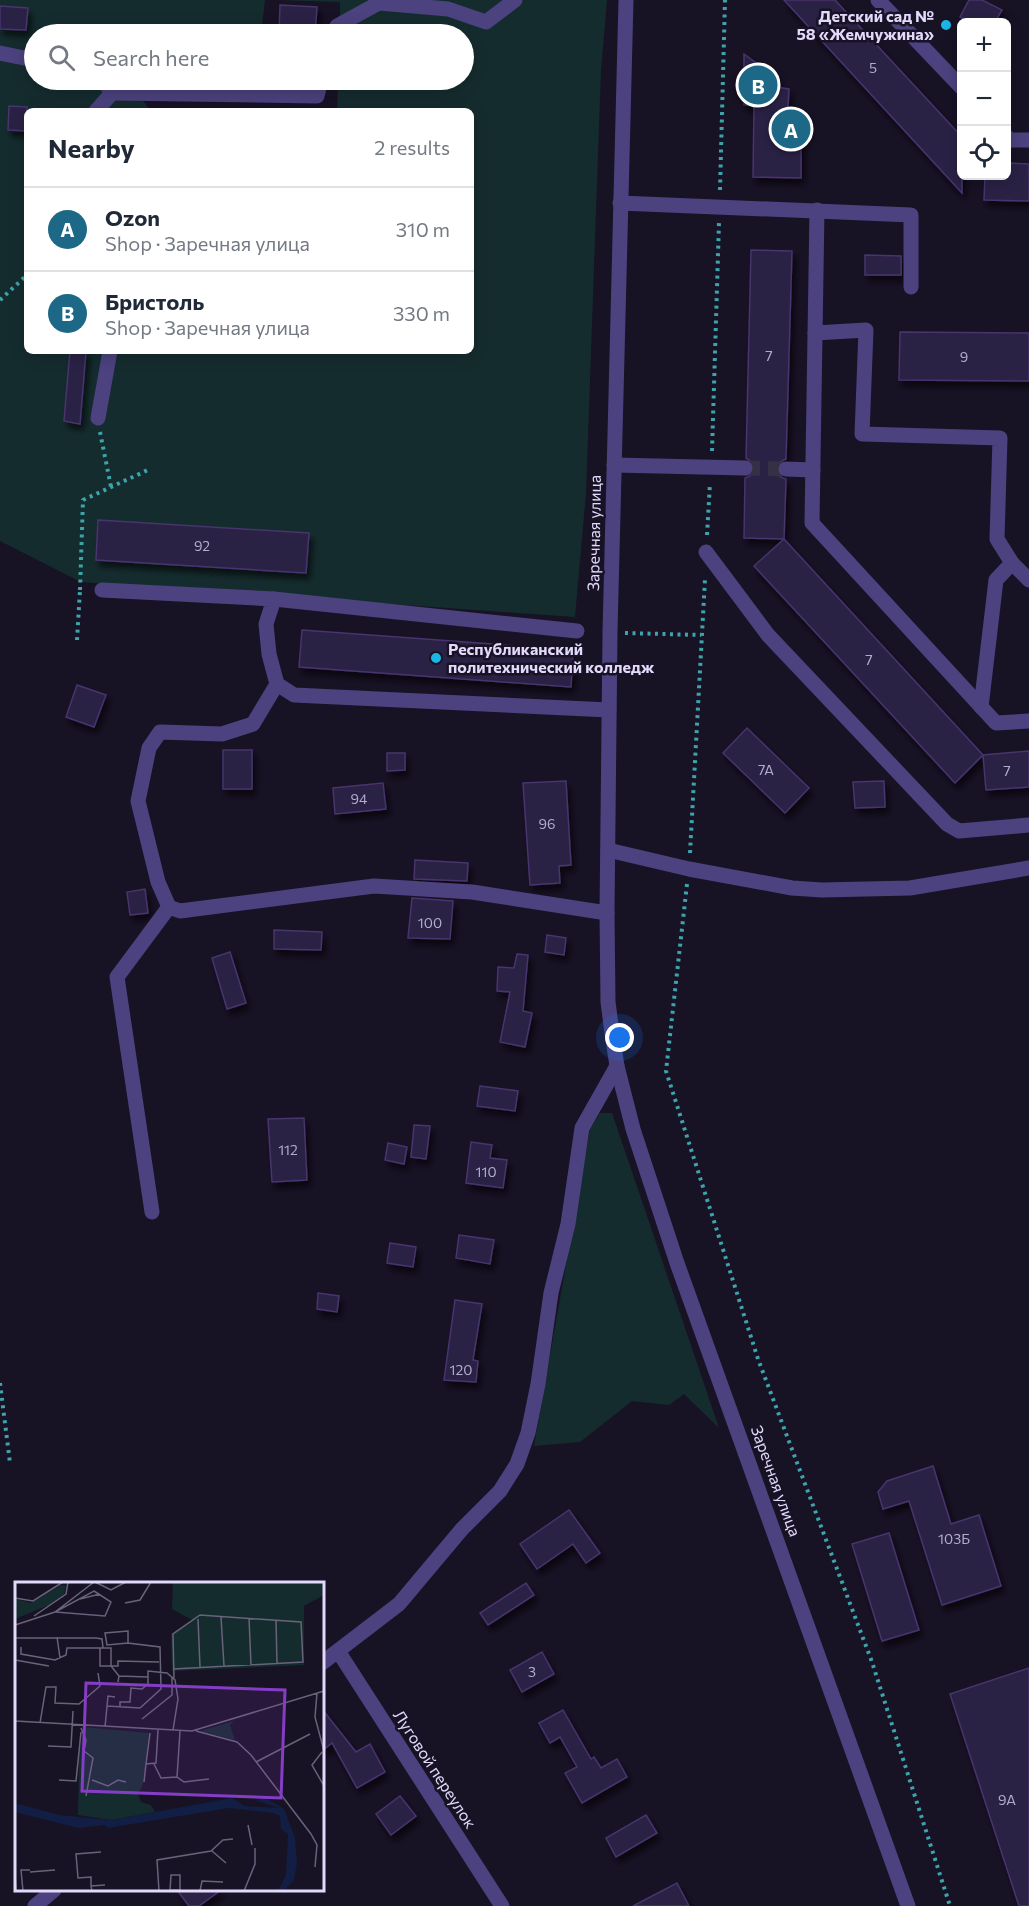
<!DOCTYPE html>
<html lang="en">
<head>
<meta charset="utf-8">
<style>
  body { margin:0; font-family:Commissioner,sans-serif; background:#f6f6f7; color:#1f2937 }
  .controls { position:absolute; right:18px; top:18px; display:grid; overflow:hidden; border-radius:9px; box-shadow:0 3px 15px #0003 }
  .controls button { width:54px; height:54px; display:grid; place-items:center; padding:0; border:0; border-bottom:2px solid #e0e1e3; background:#fff; color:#1f2937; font:30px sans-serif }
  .you { position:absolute; left:620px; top:1038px; width:21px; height:21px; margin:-15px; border:4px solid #fff; border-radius:50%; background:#1a73e8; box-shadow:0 0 0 9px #1a73e833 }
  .badge { display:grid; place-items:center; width:39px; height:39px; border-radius:50%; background:#1d6886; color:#fff; font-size:20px; font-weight:700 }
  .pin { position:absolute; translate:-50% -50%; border:3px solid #fff; box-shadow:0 2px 6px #0006 }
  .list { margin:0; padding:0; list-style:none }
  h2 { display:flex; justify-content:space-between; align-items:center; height:78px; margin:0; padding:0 24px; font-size:26px }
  h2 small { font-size:20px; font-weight:400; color:#747a83 }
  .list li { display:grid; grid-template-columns:39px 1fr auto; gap:18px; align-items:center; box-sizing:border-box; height:84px; padding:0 24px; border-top:2px solid #e0e1e3 }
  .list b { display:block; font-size:22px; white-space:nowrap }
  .list p { margin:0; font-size:20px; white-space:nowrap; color:#747a83 }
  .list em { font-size:20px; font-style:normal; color:#747a83 }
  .icon { flex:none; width:33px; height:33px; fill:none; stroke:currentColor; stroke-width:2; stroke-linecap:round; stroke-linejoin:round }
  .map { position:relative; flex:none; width:1029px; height:1906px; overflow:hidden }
  .search { position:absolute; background:#fff; box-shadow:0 3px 15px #0003; left:24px; top:24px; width:450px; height:66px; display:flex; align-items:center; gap:15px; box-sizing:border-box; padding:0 21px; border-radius:33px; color:#747a83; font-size:22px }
  .panel { position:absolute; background:#fff; box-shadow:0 3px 15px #0003; left:24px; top:108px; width:450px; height:246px; border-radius:9px }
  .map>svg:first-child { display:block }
</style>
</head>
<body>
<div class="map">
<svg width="1029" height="1906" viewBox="0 0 1029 1906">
  <defs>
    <filter id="shadow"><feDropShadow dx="3.5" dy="6" stdDeviation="3" flood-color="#0009"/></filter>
  </defs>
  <rect width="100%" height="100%" fill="#181225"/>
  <g fill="#152c2e">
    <path d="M0 0H265L261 34H34V80H145L139 96 151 111H27V351H471V111H337L338 80H464V34H340V2L277 0H607L601 70 586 493 575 617 81 582 0 541Z"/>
    <path d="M600 1113H612L719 1428 684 1394 669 1405 632 1401 580 1442 534 1446 590 1129Z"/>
  </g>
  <g fill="#2c2044" stroke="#47346d" stroke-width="1.5" filter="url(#shadow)">
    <path d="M784 0H835L962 137V193Z"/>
    <path d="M969 0H982L1002 10 995 22H970L960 17Z"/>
    <path d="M280 5 317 7 315 34H279Z"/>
    <path d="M0 6 28 8 26 30 0 29Z"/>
    <path d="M744 54 777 78 776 87 789 89 787 124H801V178L753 177 754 105H744Z"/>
    <path d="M9 106 27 107V131L8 130Z"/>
    <path d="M1006 163 1029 164V201L984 200 985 176H1006Z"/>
    <path d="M751 250 792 251 786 459 778 463 776 469 780 477 786 479 784 539 744 538 745 478 750 476 755 469 753 463 746 458Z"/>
    <path d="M865 255 901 256V275H865Z"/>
    <path d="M900 332 1029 333V381L899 380Z"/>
    <path d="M70 351H86L80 424 64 421Z"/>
    <path d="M98 520 309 533 306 573 96 560Z"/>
    <path d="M784 539 983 755 955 783 754 566Z"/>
    <path d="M302 630 573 650 571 687 299 667Z"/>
    <path d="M77 685 106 695 94 727 66 717Z"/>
    <path d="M747 728 809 788 785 813 723 753Z"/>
    <rect x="223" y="750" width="29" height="39"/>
    <path d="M1029 751V787L986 790 983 755Z"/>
    <path d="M387 753H405V770L387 771Z"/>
    <path d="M566 781 571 865 559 866 560 883 530 885 523 783Z"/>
    <path d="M884 781 885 807 855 808 853 782Z"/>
    <path d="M383 783 386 809 335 814 333 788Z"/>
    <path d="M415 860 468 863 467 881 414 879Z"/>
    <path d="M145 889 148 913 130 915 127 892Z"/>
    <path d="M412 898 453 901 450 939 408 938Z"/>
    <path d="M274 930 322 932 321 950 274 949Z"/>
    <path d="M547 935 566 938 564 955 545 952Z"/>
    <path d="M230 952 246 1003 227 1009 212 958Z"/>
    <path d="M517 954 528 955 523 1011 532 1013 525 1047 500 1042 510 992 497 991 498 967 514 968Z"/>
    <path d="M480 1086 518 1091 515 1111 477 1106Z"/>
    <path d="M304 1118 307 1180 272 1182 268 1119Z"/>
    <path d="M414 1125 430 1126 426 1159 411 1157Z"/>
    <path d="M471 1142 492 1145 490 1158 507 1160 503 1188 466 1183Z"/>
    <path d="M388 1143 407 1147 404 1164 385 1160Z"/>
    <path d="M459 1235 494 1240 490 1264 456 1258Z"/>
    <path d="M390 1243 416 1247 413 1267 387 1263Z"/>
    <path d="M318 1293 339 1296 337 1312 317 1309Z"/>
    <path d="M455 1300 482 1304 473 1360 478 1361 476 1382 444 1380Z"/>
    <path d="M933 1466 951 1524 979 1515 1001 1586 942 1605 909 1501 883 1509 878 1492 887 1481Z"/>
    <path d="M569 1510 600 1553 586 1563 573 1544 537 1569 520 1544Z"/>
    <path d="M889 1533 919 1630 882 1641 852 1544Z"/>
    <path d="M526 1583 534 1595 488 1625 480 1613Z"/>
    <path d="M542 1652 554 1674 522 1692 510 1670Z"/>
    <path d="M1029 1668V1906H1019L950 1694Z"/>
    <path d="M322 1709 356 1752 370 1744 385 1772 357 1788 332 1743 322 1751Z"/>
    <path d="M563 1710 591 1759 594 1757 601 1768 617 1759 627 1777 582 1803 565 1773 577 1767 560 1737 550 1743 539 1723Z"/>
    <path d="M400 1796 416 1816 391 1835 376 1814Z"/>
    <path d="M646 1815 657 1833 616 1857 606 1838Z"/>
    <path d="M677 1883 689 1906H633Z"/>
    <path d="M177 1890H221L199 1906H189Z"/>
  </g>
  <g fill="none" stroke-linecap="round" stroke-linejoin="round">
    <path stroke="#363045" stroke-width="15" stroke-dasharray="15 8" stroke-linecap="butt" d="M745 468 786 469"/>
    <g stroke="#3da3ac" stroke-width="4" stroke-dasharray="3 4.5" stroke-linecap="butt">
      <path d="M720 190 725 0"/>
      <path d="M0 300 27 275"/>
      <path d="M100 432 111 487"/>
      <path d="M712 451 719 222"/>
      <path d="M707 535 710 483"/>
      <path d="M80 590 83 500 150 469"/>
      <path d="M625 633 701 635"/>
      <path d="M77 640 80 590"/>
      <path d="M690 853 705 579"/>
      <path d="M687 884 666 1071 758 1359 872 1662 950 1906"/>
      <path d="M0 1383 10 1463"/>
    </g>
    <g stroke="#4c427f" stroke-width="15">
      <path d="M626 0 610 632 607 913 608 1002 612 1033 617 1066 633 1129 677 1263 908 1906"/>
      <path d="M878 0 962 88"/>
      <path d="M334 34 337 26 379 3 448 9 486 22 515 0"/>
      <path d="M0 53 34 60"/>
      <path d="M99 80 105 83 112 93 317 96 321 80"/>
      <path d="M96 111 112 93"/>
      <path d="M1006 136 1010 140H1029"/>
      <path d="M620 203 911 215V287"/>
      <path d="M817 210 812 523 996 723 1029 721"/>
      <path d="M815 333 866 330 862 434 1000 438 997 539 1012 563 1029 580"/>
      <path d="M98 418 110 351"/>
      <path d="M614 465 745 468"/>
      <path d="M786 469 813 470"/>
      <path d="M706 552 768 635 947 824 959 831 1029 825"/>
      <path d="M102 590 274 599 266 624 269 654 277 684 294 695 609 710"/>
      <path d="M274 599 577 631"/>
      <path d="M277 684 253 724 222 734 160 732 149 748 138 801 158 882 169 907 180 911 374 886 472 892 607 913"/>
      <path d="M981 707 996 580 1012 563"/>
      <path d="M608 850 689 869 792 888 822 890 910 888 1029 868"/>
      <path d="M152 1212 117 977 169 907"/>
      <path d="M338 1651 502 1906"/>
      <path d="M322 1663 399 1604 462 1529 500 1491 517 1464 528 1433 538 1384 551 1293 568 1224 582 1128 617 1066"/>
      <path d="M35 1906 54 1890"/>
    </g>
  </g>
  <g fill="#1ab6e6" stroke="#181225" stroke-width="2">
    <circle cx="946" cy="25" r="6"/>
    <circle cx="436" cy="658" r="6"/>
  </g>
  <g text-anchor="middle" stroke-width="5" stroke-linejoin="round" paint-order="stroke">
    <g font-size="14" fill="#b4abcd">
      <text x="873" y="73">5</text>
      <text x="769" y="361">7</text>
      <text x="964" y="362">9</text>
      <text x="202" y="551">92</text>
      <text x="869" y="665">7</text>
      <text x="766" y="775">7А</text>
      <text x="1007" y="776">7</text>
      <text x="359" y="804">94</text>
      <text x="547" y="829">96</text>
      <text x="430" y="928">100</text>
      <text x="288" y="1155">112</text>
      <text x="486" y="1177">110</text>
      <text x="461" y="1375">120</text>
      <text x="954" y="1544">103Б</text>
      <text x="532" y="1677">3</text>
      <text x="1007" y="1805">9А</text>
    </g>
    <g font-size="16" font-weight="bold" fill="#e2d9fb" stroke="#181225" text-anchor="end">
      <text x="934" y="22">Детский сад №<tspan x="934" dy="18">58 «Жемчужина»</tspan></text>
      <text x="448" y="655" text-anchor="start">Республиканский<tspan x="448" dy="18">политехнический колледж</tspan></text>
    </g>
    <g font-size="16" fill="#e2d9fb" stroke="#181225">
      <text transform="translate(594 533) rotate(-89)" y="6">Заречная улица</text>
      <text transform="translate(776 1481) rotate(70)" y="6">Заречная улица</text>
      <text transform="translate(435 1769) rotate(57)" y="6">Луговой переулок</text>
    </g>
  </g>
  <g transform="translate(15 1582)">
    <rect width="309" height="309" fill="#181225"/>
    <path d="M158 0H309V13L289 24V83L157 89 156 52 177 38 157 27ZM46 3 51 4 49 12 34 23 0 37V17L16 21ZM219 139 215 143 220 158 185 149ZM69 145 134 151 128 203 123 212 126 220 136 223 140 230 96 238 63 233 64 172Z" fill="#152c2e"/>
    <path d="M217 216 230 224 264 226 240 218 251 216 269 227 280 255 282 281 279 298 269 308 280 309H263L271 293 273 252 266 247 265 234 258 231 214 226 93 246 90 243 63 246 0 230V221L44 233 96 238Z" fill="#121e43"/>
    <path fill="none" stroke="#69627b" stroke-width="1.5" d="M80 0 96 8 111 0M79 9 96 20 90 34 40 30ZM0 16 18 19 48 0M65 17 85 12M110 21 125 18 136 0M19 34 51 12 53 0M206 35 209 84M234 36 236 83M183 37 185 85M261 38 262 82M0 43 40 30 79 0M42 55 45 76M0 56H81L87 57 88 66M6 65V72L40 78 51 73 52 66H96V84H85V66M0 78 34 84M158 87 288 80 286 40 185 33 158 52 159 96M104 94 96 84H103V79L144 80M103 100 104 94 133 95M302 111 300 135 309 169M92 124 125 126 146 107 145 65 113 61V49L90 51 92 63 113 61M105 125V120H115L116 106 127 107 133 102V89L152 91 160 98 163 117 158 148M127 137 157 113V95M0 139 177 149 309 109M25 141 31 105H41L40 121 64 122 85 104 83 91M90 145 93 114 100 115M66 146 71 158 69 169 78 176 71 214M181 149 222 160 236 173 296 252 302 263 300 285M33 164 56 165 58 129M307 170 297 183 309 204M241 180 295 152M131 182 135 151M139 182 146 196 162 195 165 149M162 195 169 200 194 197M44 198 61 199 66 150M77 198 93 204 103 198 111 200M129 200 131 182 141 181 143 148M233 243 237 263M197 269 211 281M15 290 40 288M0 291 1 309M76 304V295L63 296 61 272 86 270M8 309 6 288H15M77 309 76 304 90 303M144 309 142 278 196 269 208 258 218 257M155 309 156 293H165V308H156M185 309 187 299 208 300M229 309 240 282V266"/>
    <path fill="#853dc5" fill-opacity="0.15" stroke="#853dc5" stroke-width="3" d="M71 101 270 108 266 216 67 209Z"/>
    <rect width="309" height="309" fill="none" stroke="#e2d9fb" stroke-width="3"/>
  </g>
</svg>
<div class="controls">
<button>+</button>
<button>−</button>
<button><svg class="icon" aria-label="locate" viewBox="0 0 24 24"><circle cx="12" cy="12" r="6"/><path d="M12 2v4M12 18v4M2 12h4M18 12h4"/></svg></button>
</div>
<div class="you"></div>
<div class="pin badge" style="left:791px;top:129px">A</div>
<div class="pin badge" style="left:758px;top:85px">B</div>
<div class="search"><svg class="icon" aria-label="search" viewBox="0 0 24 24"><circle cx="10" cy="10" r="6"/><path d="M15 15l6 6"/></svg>Search here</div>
<section class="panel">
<h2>Nearby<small>2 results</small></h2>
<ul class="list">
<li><span class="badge">A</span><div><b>Ozon</b><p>Shop · Заречная улица</p></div><em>310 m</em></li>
<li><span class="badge">B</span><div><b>Бристоль</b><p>Shop · Заречная улица</p></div><em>330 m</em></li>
</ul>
</section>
</div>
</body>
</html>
